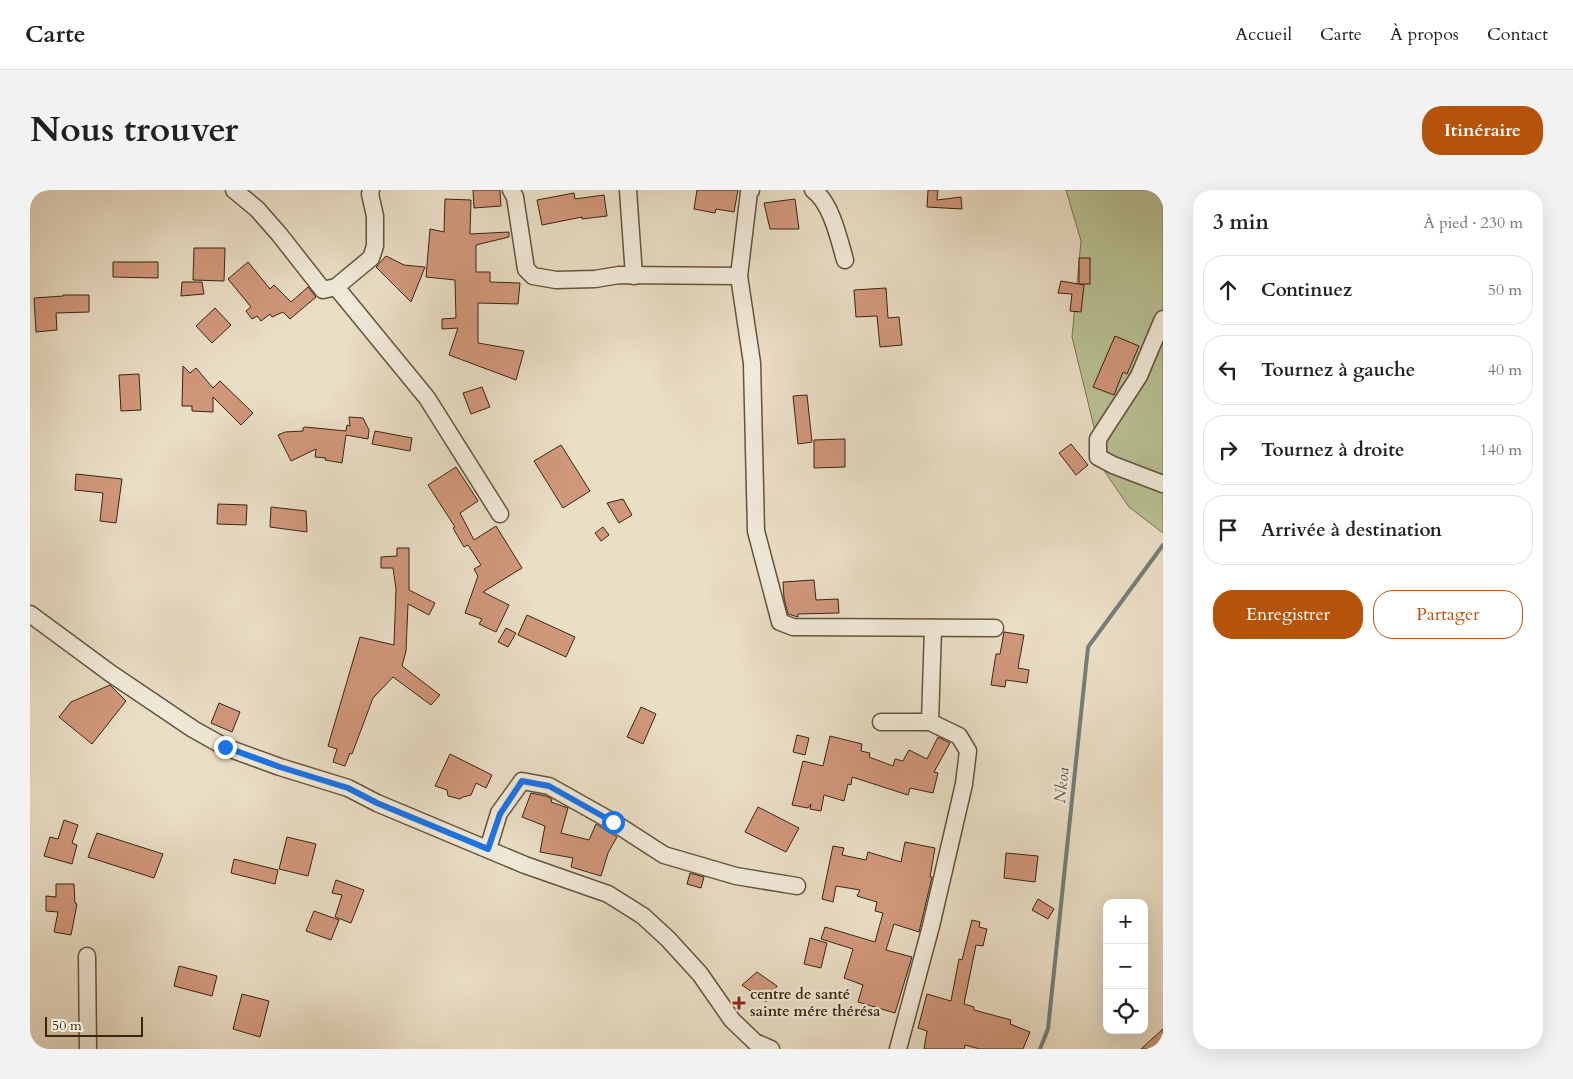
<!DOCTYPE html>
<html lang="fr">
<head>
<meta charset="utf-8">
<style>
  body { margin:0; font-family:Cardo,serif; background:#f2f2f2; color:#202124 }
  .controls { position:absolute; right:15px; bottom:15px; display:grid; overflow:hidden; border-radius:10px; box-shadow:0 5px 20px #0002 }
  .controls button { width:45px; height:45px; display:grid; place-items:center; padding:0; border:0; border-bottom:1px solid #e0e0e0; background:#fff; color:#202124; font:25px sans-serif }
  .scale { position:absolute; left:15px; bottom:12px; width:98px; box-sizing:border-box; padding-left:5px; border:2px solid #372610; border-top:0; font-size:14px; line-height:18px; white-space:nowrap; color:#372610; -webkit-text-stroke:4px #f1ead9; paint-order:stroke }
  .stop { position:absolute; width:15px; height:15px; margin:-11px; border:4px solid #1a73e8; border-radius:50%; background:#fff }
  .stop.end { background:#1a73e8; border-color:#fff; box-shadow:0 1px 5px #0008 }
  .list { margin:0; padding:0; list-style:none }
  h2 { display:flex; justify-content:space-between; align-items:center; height:65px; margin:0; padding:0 20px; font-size:21px }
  h2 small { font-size:16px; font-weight:400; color:#757577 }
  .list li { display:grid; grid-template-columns:32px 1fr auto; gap:15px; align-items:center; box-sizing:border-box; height:70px; margin:0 10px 10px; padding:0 10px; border:1px solid #e0e0e0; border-radius:20px }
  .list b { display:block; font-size:19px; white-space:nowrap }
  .list em { font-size:16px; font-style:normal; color:#757577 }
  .actions { display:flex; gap:10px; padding:15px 20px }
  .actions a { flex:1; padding:11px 0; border:1px solid #b45309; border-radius:20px; text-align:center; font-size:18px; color:#b45309 }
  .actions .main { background:#b45309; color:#fff }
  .icon { flex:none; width:28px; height:28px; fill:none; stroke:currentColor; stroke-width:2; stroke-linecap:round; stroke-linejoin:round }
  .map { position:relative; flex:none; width:1133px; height:859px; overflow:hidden; border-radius:20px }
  header { display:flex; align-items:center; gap:30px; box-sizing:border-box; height:70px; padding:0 25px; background:#fff; border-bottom:1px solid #e0e0e0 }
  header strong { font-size:24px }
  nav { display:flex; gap:28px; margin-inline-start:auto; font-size:18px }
  .intro { display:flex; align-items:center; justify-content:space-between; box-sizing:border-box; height:120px; padding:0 30px }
  h1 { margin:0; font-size:35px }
  .button { padding:12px 22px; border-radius:20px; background:#b45309; color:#fff; font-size:18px; font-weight:700 }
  main { display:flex; gap:30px; padding:0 30px }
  aside { flex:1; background:#fff; border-radius:20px; box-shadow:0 5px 20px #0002 }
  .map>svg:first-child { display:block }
</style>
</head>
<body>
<header>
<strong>Carte</strong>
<nav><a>Accueil</a><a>Carte</a><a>À propos</a><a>Contact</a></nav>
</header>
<div class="intro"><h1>Nous trouver</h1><a class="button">Itinéraire</a></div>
<main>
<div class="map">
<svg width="1133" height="859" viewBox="0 0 1133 859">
  <rect width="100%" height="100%" fill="#eadec5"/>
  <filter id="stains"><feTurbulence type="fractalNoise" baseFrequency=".004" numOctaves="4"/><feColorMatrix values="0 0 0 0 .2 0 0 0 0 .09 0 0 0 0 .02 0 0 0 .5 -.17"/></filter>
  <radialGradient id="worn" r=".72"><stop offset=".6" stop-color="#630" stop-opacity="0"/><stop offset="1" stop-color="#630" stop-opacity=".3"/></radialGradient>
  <path fill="#b8c194" stroke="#787452" d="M1036 0H1133V343L1099 317 1075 282 1042 147 1051 51Z"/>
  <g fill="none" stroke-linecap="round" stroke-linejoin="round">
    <path stroke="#757e7a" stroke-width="4" d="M1010 859 1018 839 1058 457 1133 355"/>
  </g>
  <g fill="#d1977b" stroke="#372610">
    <path d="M443 0H470L471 16 444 18Z"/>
    <path d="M667 0H708L704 22 686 19 685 23 664 19Z"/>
    <path d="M898 0H908L907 10 931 7 932 19 897 17Z"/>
    <path d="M544 3 545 9 574 5 577 26 552 29V27L512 35 507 10Z"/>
    <path d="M415 9 441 10 440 44 479 42V47L446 55V82H460V92L490 93 488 114 448 113V153L494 161 486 190 419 165 428 138 412 139V129L426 128 425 90 396 87 400 39 414 42Z"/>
    <path d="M765 9 769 39H740L734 13Z"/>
    <path d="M164 58H195L194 91 163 90Z"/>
    <path d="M356 66 374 75 395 77 381 112 346 77Z"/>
    <rect x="1049" y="68" width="11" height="26"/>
    <path d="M83 72H128V88L83 87Z"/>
    <path d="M218 72 240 99 244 95 261 112 278 97 286 107 260 129 253 122 242 127 240 124 231 131 227 126 222 129 216 121 221 117 198 89Z"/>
    <path d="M1031 91 1054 95 1051 122 1040 121 1042 104 1028 103Z"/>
    <path d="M152 92H172L174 104 151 106Z"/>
    <path d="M856 98 858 128 869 127 872 155 850 157 847 126 826 127 824 100Z"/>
    <path d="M33 105H59V122L26 123 27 140 6 142 4 108 33 106Z"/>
    <path d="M185 118 201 135 182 153 166 136Z"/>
    <path d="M1085 146 1109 156 1097 184 1093 182 1084 205 1063 197Z"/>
    <path d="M153 176 160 183 166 178 183 198 190 191 223 223 211 235 183 207V222L162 221V216H152Z"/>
    <path d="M109 184 111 220 91 221 89 185Z"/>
    <path d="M452 197 460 217 441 224 433 203Z"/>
    <path d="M777 205 782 252 768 254 763 206Z"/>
    <path d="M319 227 333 228 339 240 338 249 316 245 312 273 295 270 296 268 285 267 286 259 261 271 248 245 255 242 273 241V238L275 237 316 241 317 235 320 236Z"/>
    <path d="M345 241 382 248 380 261 342 254Z"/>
    <path d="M815 249V277L784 278V250Z"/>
    <path d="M1041 254 1058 275 1046 285 1029 263Z"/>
    <path d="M531 255 560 301 533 318 504 271Z"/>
    <path d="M426 277 448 311 430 323 444 350 466 336 492 378 453 402 479 415 466 442 449 434 452 429 435 423 448 386 444 379 451 375 438 355 434 357 423 338 425 337 398 295Z"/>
    <path d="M46 284 92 289 86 333 70 331 73 303 45 300Z"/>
    <path d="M593 309 602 325 589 333 577 313Z"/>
    <path d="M188 314 217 315 216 335 187 334Z"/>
    <path d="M241 317 276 321 277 342 240 337Z"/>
    <path d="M573 337 579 345 571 351 565 343Z"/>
    <path d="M367 358H379V400L405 413 399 425 378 414 376 461 372 476 410 505 401 515 363 487 343 508 322 564 320 563 315 576 303 572 307 559 298 556 330 447 364 455 366 399 363 378H351V367L367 366Z"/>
    <path d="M784 390 786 410 808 409 809 423 768 424V427L758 424 754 408 753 392Z"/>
    <path d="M497 425 545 447 536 467 488 445Z"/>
    <path d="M476 438 486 443 478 457 468 452Z"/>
    <path d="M974 442 994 445 988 478 999 480 997 493 976 490 975 497 961 495 966 464H970Z"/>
    <path d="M80 495 96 511 62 554 29 527 41 512Z"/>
    <path d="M189 513 210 522 202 542 181 533Z"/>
    <path d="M611 517 626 524 613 554 597 547Z"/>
    <path d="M767 545 779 548 775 565 763 562Z"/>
    <path d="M800 546 832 554 831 561 840 563 839 567 863 576 865 569 873 571 879 560 897 569 908 547 920 553 904 582 908 583 903 603 880 598 878 605 822 587 821 595 818 594 814 611 794 605 791 621 780 619 781 614 778 618 762 615 773 571 793 576Z"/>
    <path d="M420 564 462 585 456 598 446 593 441 605 433 607 430 609 418 606 417 600 405 596Z"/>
    <path d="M501 603 516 606 522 609 521 612 538 618 531 643 559 650 566 634 587 647 578 663 571 686 541 677 543 668 510 662 515 636 492 627Z"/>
    <path d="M728 617 769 638 756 662 715 642Z"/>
    <path d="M34 630 48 635 42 653 47 655 42 674 14 666 20 647 28 649Z"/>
    <path d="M67 643 133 664 124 688 58 667Z"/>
    <path d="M257 647 286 654 278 686 249 679Z"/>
    <path d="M875 652 905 658 900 687H902L889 742 864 734 856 760 882 767 865 823 828 812 833 795 814 788 823 759 791 749 795 737 845 752 853 723 845 721 847 712 827 706 830 700 806 696 803 712 792 709 803 656 814 658 812 665 836 670 838 662 871 672Z"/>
    <path d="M976 663 1008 666 1005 692 974 688Z"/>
    <path d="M204 669 248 680 245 694 201 683Z"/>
    <path d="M660 683 674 687 671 698 657 694Z"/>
    <path d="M306 690 334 700 321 733 305 727 312 705 302 703Z"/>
    <path d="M26 694H44L45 713 47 714 41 745 24 742 28 722 16 721V706L26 707Z"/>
    <path d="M1008 709 1024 719 1018 729 1002 720Z"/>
    <path d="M284 721 309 730 301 750 276 741Z"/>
    <path d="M942 730 950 732 949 737 957 739 953 756 946 755 934 814 944 817V820L981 830 980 834 1000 842 993 859H950L935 855 934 859H894L897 841 888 838 897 804 921 811 929 769 932 770Z"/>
    <path d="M780 748 797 753 791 778 774 774Z"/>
    <path d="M149 776 187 786 182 806 144 796Z"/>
    <path d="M727 782 747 796 736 812 712 795Z"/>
    <path d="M212 804 239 811 230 847 203 839Z"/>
    <path d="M1133 839V859H1111Z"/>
  </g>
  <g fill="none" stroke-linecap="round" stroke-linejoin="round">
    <g stroke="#64543d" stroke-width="19">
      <g id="street">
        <path d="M204 0 227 19 249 44 293 100 306 97 341 68 345 56V26L340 4 341 0"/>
        <path d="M481 0 485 7 496 79 503 86 526 90 565 89 589 85 709 86"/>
        <path d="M598 0 604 86"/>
        <path d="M721 0 719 2 709 86 722 173 726 341 750 432 763 437 965 438"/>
        <path d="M783 0C801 12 809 49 815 70"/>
        <path d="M306 97 397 208 470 324"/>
        <path d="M1133 129 1109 186 1068 249V267L1083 275 1133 294"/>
        <path d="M0 424 80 483 163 539 195 557 250 577 318 598 347 613 495 675 578 704 613 726 638 749 670 784 702 830 725 852 741 859"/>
        <path d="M851 532H900L929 546 938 561 934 594 901 736 868 859"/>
        <path d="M900 532 903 438"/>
        <path d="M458 659 469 623 492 591 519 596 583 632 634 665 706 686 767 696"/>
        <path d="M57 766 58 859"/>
      </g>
    </g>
    <use href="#street" stroke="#f1ead9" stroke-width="16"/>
  </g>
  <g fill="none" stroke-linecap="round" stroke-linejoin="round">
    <path stroke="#1a73e8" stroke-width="6" d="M195 557 250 577 318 598 347 613 458 659 470 624 492 591 519 596 583 632"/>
  </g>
  <path fill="#8f2418" stroke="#f1ead9" stroke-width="2" d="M706.5 805.5h5v5h5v5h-5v5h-5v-5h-5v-5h5z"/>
  <g text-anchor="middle" stroke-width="4.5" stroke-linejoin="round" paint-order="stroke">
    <g font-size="15" font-weight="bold" fill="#372610" stroke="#f1ead9" text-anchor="start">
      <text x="720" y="809">centre de santé<tspan x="720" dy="17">sainte mére thérésa</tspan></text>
    </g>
    <g font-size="16" font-style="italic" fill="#565245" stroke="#f1ead9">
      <text transform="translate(1031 595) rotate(-84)" y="6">Nkoa</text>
    </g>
  </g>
  <rect width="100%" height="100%" filter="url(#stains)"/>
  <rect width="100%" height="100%" fill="url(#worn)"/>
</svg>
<div class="controls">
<button>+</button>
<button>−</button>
<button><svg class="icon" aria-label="locate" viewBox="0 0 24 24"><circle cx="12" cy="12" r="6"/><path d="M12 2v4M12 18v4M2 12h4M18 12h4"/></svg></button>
</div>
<div class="scale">50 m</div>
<div class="stop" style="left:583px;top:632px"></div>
<div class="stop end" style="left:195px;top:557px"></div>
</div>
<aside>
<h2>3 min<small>À pied · 230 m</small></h2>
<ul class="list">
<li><svg class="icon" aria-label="ahead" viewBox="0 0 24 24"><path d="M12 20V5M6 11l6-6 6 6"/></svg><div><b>Continuez</b></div><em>50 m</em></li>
<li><svg class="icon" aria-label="left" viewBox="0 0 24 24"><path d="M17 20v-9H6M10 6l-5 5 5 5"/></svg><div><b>Tournez à gauche</b></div><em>40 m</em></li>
<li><svg class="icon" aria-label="right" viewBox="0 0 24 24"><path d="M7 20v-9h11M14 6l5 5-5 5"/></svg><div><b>Tournez à droite</b></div><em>140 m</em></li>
<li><svg class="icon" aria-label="arrive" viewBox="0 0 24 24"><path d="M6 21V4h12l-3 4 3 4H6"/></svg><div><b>Arrivée à destination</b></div></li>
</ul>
<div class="actions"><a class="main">Enregistrer</a><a>Partager</a></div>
</aside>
</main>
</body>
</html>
